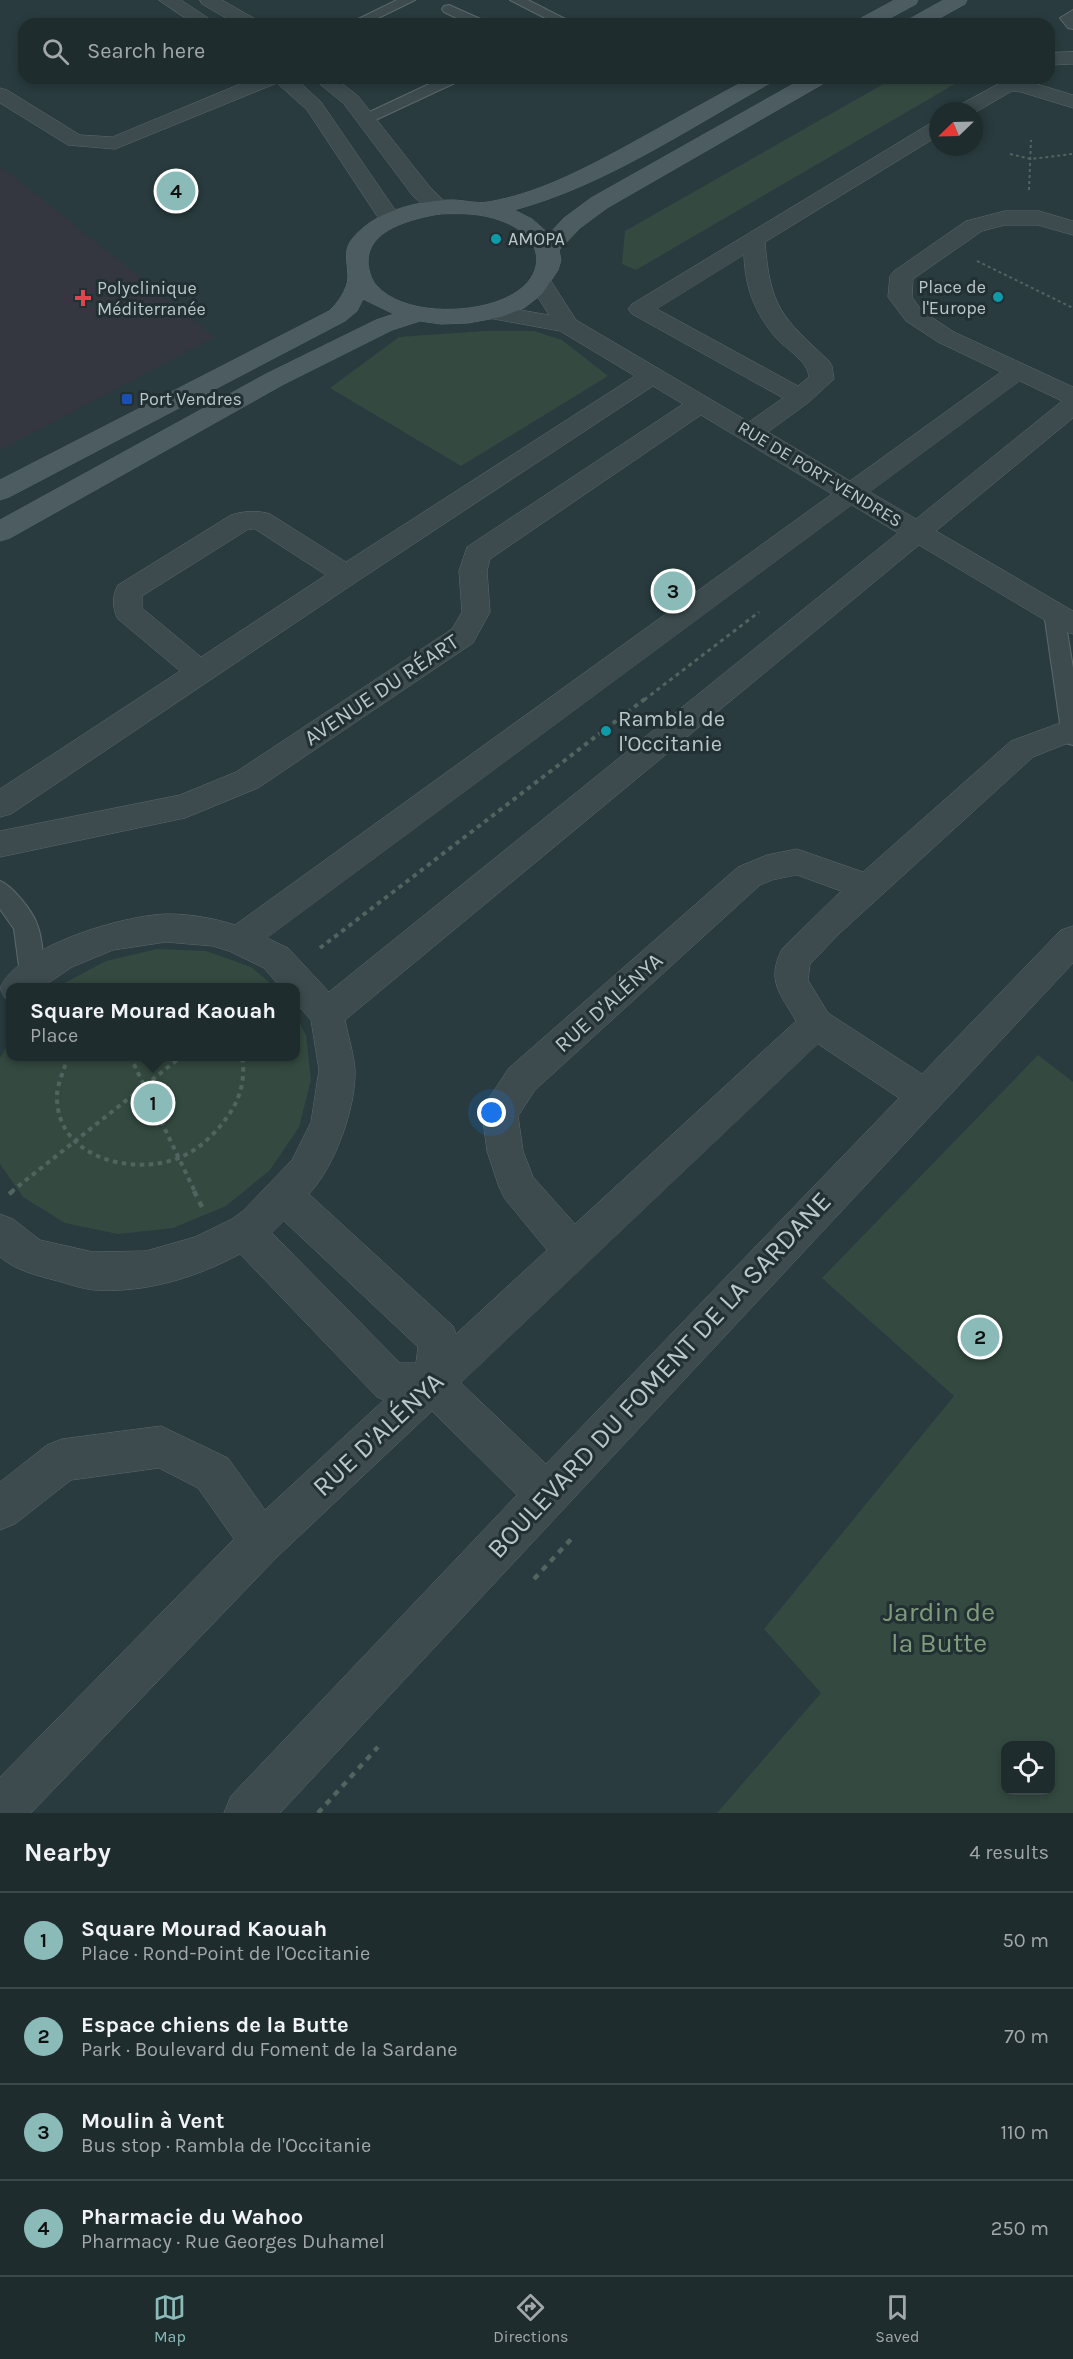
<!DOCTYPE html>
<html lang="en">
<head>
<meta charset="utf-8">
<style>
  body { margin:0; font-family:Karla,sans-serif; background:#273436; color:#f1f3f6 }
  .controls { position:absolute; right:18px; bottom:18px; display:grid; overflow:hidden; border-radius:12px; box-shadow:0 3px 9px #0003 }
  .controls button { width:54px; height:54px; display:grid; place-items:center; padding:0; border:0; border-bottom:2px solid #3c484a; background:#1f2c2e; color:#f1f3f6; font:30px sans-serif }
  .compass { position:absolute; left:929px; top:102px; width:54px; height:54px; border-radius:50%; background:#1f2c2e; box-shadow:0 3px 9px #0003; rotate:247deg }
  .you { position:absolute; left:492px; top:1113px; width:21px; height:21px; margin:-15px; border:4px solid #fff; border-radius:50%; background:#1a73e8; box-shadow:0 0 0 9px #1a73e833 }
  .badge { display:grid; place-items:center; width:39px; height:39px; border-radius:50%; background:#8bbbb9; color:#111; font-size:20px; font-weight:700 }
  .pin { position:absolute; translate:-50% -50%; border:3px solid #fff; box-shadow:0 2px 6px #0006 }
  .popup { position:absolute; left:6px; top:983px; width:294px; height:78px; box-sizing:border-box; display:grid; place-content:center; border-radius:12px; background:#1f2c2e; filter:drop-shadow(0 2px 4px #0005); font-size:20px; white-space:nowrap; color:#a1a7aa }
  .popup b { font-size:22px; color:#f1f3f6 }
  .popup::after { content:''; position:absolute; left:50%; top:100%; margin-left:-12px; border:12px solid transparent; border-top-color:#1f2c2e }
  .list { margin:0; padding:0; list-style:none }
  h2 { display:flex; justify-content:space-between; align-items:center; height:78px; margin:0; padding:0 24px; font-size:26px }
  h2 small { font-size:20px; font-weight:400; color:#a1a7aa }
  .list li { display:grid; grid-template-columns:39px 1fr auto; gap:18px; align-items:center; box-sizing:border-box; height:96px; padding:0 24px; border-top:2px solid #3c484a }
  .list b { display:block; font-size:22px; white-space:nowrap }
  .list p { margin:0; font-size:20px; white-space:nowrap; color:#a1a7aa }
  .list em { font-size:20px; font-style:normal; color:#a1a7aa }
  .icon { flex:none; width:33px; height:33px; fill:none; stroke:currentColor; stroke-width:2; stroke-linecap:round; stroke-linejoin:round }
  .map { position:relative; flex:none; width:1073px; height:1813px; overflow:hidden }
  .search { position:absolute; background:#1f2c2e; box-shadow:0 3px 9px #0003; left:18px; right:18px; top:18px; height:66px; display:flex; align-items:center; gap:15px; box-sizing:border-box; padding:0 21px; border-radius:18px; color:#a1a7aa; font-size:22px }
  .sheet { height:462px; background:#1f2c2e }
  nav { display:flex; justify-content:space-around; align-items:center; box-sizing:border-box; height:84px; border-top:2px solid #3c484a; background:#1f2c2e; font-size:16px; color:#a1a7aa }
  nav a { display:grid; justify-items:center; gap:3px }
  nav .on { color:#8bbbb9 }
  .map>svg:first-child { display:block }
</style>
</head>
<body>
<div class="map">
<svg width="1073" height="1813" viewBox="0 0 1073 1813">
  <rect width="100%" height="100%" fill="#293b3e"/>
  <path fill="#343740" d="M0 166 215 337 0 450Z"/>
  <g fill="#344a41" fill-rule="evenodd">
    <path d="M894 78H965L636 270 622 264 625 231Z"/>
    <path d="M484 331H534L562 340 608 376 461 466 330 388 399 337Z"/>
    <path d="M157 949 206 951 251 967 275 987H57L106 961Z"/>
    <path d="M296 1016 306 1035 311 1080 299 1127 270 1170 226 1206 173 1228 118 1234 65 1223 23 1197 0 1164V1058L10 1039V1056H296Z"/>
    <path d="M1038 1055 1073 1082V1813H717L821 1693 764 1629 954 1396 822 1278ZM1006 1746H1050V1790H1006Z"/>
  </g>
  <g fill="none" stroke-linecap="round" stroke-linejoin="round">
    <g stroke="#5b696c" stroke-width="2">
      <g id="service">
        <path d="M397 0H415L366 24H348Z"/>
        <path d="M510 0H528L575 24H557Z"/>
        <path d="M449 5 485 21 487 24H469L444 12 442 9 444 6Z"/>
        <path d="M1073 10V29L1068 28 1060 18Z"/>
        <path d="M442 78H461L459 81 371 122 366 123 359 119 361 116Z"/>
        <path d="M1054 606 1061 608 1064 613 1073 668V745L1065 743 1062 737 1044 613 1047 608Z"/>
        <path d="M0 881C12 885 33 912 37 924 42 936 46 971 41 981L32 984 23 981 20 974 14 929 0 909Z"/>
      </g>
    </g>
    <g stroke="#5b696c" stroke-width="1">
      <g id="minor">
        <path d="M159 0H181L217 24H194Z"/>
        <path d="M200 0H222L257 20 260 24H236L202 4Z"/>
        <path d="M1073 52V64L1049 65V53Z"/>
        <path d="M255 78H295L321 102 402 220 399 225 391 227 383 225 307 110 277 83 115 149 68 145 0 103V88L7 90 80 135 112 137Z"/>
        <path d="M313 78H335L358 96 429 186 450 207 447 212 439 214 431 212 413 196 344 104Z"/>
        <path d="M1008 79 1030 82 1073 95V108L1021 92 1012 91 974 113V111H953L956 107Z"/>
        <path d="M938 121V136L765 242C770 308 782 317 829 361L832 366 834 379 809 402 768 432 850 481 1001 372 938 342 906 321 888 297 890 276 894 271 966 221 1005 211H1039L1073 221V235L1038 225H1005L982 231 913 279 912 297 922 311 954 332 1073 387V418L936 531 1073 611V634L1063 631 919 545 345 1020C348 1036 354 1054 355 1070 356 1108 335 1166 309 1194L453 1326 456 1334 547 1250 505 1199 499 1187 487 1151 482 1113 487 1101 509 1068 738 867 767 855 797 849 863 872 1011 741 1071 719H1073V741L1033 757 840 933 810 964 808 980 828 1013 922 1074 1061 930 1073 926V963L280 1813H224L231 1796 517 1495 432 1411 277 1557 31 1813H0V1777L234 1539 198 1488 159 1468 71 1480 15 1524 0 1530V1482L47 1445 62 1439 161 1426 228 1458 265 1510 384 1400 377 1397 240 1254C195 1278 146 1293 95 1290 81 1289 67 1283 54 1280 35 1275 15 1270 0 1257V1214L13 1219 40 1240 93 1252 146 1251 195 1237 232 1219 243 1211 292 1160 311 1122 319 1070 311 1020 296 1003V988H281L264 968 229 951 213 946 166 942 113 950 72 967 41 988H10V1000L5 998 0 988C18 946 124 915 167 914 190 914 213 918 235 925L832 494 701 415 490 559 487 571 490 612 473 643 258 788 185 818 0 857V831L180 795 236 772 452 629 462 612 459 571 467 547 683 404 653 386 356 582 11 814 0 817V789L180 671 118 619C112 609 112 595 118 585L231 515C244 511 257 510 270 514L346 562 635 376 560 331 483 317 479 312 483 307 491 305 549 315 529 283 533 278 541 276 549 278 576 320 749 422 783 398 632 314 628 309 632 304 931 123ZM744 255C745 288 755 313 776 338 787 350 807 360 809 377L798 386 657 309ZM1020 381 1062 401 916 519 870 492ZM852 505 898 533 329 992 288 948 267 938ZM255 529 326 575 201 657 142 608V596L247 530ZM797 875 841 891 782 949C766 981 780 993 796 1021L575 1224 533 1177 523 1151 518 1116 535 1090 760 885 772 880ZM818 1044 899 1098 546 1464 461 1383ZM284 1221 418 1347 416 1363H400L272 1233Z"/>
      </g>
    </g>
    <g stroke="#5b696c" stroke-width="1">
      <g id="secondary">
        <path d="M895 0H918L916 4 879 24H855L858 20Z"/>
        <path d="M944 0H967L965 4 929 24H905L908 20Z"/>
        <path d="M750 78H775L772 82C689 128 606 185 514 210L532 219 549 234 564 218 591 198 804 78H829L826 82 607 208 580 228 559 250 561 260 558 270 542 294 524 308 501 317 468 323 441 324 420 321 392 330 284 384 10 538 0 541V520L266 374 376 320 394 314 363 299 357 311 345 321 9 497 0 500V480L329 311C337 304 348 289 348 277 347 253 341 247 363 228 385 209 424 200 452 200 464 200 477 204 488 202 536 194 580 171 623 148 665 125 707 101 750 78ZM439 214C460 213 482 213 502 221 550 239 547 282 501 300 467 314 402 315 376 285 371 279 369 271 368 264 366 229 412 219 439 214Z"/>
      </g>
    </g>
    <g stroke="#526460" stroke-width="2" stroke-dasharray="3 3" stroke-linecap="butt">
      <path d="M1010 154 1031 159 1072 154"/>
      <path d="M1029 190 1031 140"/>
      <path d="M977 261 1073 308"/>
    </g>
    <path stroke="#526460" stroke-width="3" stroke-dasharray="4 4" stroke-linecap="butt" d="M644 700 759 612"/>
    <g stroke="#526460" stroke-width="4" stroke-dasharray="4.5 4.5" stroke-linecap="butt">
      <path d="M320 948 646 698"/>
      <path d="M68 1056C65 1068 57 1084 57 1096 56 1158 132 1176 179 1158 198 1150 213 1136 225 1120 240 1101 246 1080 242 1056"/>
      <path d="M130 1056 195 1192"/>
      <path d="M11 1192 182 1056"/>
    </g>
    <g stroke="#526460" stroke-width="4.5" stroke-dasharray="6 6" stroke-linecap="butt">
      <path d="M194 1191 202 1207"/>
      <path d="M9 1194 13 1191"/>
      <path d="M534 1579 574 1536"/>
      <path d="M318 1813 378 1747"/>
    </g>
    <use href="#service" fill="#3d4b4f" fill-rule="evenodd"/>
    <use href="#minor" fill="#3d4b4f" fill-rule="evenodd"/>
    <use href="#secondary" fill="#4c5c61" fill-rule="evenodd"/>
  </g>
  <g fill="#0f9aa8" stroke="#223034" stroke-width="2">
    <circle cx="496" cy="239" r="6"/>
    <circle cx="998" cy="297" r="6"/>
    <circle cx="606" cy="731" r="6"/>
  </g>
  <path fill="#e0444e" stroke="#223034" stroke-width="2" d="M80 289h6v6h6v6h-6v6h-6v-6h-6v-6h6z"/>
  <rect fill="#1a4fb4" stroke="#223034" stroke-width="2" x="121" y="393" width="12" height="12" rx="3"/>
  <g text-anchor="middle" stroke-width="6" stroke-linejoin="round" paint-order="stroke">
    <g font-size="18" fill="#bac6c9" stroke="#223034" text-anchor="start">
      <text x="508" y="245">AMOPA</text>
      <text x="986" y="293" text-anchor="end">Place de<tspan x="986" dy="21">l'Europe</tspan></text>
      <text x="97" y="294">Polyclinique<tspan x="97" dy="21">Méditerranée</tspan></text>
      <text x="139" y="405">Port Vendres</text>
    </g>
    <g font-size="18" fill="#bac6c9" stroke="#223034">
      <text transform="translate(820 474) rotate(31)" y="6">RUE DE PORT-VENDRES</text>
    </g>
    <g font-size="22" fill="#bac6c9" stroke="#223034">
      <text transform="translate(381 689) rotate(-34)" y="8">AVENUE DU RÉART</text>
      <text transform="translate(608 1002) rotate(-42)" y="8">RUE D'ALÉNYA</text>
    </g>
    <g font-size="22" fill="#bac6c9" stroke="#223034" text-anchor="start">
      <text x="618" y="726">Rambla de<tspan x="618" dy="25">l'Occitanie</tspan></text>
    </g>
    <g font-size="27" fill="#bac6c9" stroke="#223034">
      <text transform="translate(659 1375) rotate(-47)" y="9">BOULEVARD DU FOMENT DE LA SARDANE</text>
      <text transform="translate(378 1434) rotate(-43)" y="9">RUE D'ALÉNYA</text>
    </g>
    <g font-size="27" fill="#809c7b" stroke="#223034">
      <text x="939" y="1621">Jardin de<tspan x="939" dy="31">la Butte</tspan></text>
    </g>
  </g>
</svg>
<div class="controls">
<button><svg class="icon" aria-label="locate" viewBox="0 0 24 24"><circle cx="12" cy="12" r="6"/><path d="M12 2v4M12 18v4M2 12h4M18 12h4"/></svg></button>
</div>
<svg class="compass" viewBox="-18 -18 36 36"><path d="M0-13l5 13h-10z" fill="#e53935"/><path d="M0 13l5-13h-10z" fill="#a1a7aa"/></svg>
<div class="you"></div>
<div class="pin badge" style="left:153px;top:1103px">1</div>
<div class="popup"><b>Square Mourad Kaouah</b>Place</div>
<div class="pin badge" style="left:980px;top:1337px">2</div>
<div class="pin badge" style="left:673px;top:591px">3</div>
<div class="pin badge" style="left:176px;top:191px">4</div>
<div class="search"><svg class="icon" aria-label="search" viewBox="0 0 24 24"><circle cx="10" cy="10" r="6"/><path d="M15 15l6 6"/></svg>Search here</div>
</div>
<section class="sheet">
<h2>Nearby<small>4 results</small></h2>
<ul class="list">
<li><span class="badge">1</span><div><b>Square Mourad Kaouah</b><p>Place · Rond-Point de l'Occitanie</p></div><em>50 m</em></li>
<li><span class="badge">2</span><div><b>Espace chiens de la Butte</b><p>Park · Boulevard du Foment de la Sardane</p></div><em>70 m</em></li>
<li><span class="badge">3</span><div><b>Moulin à Vent</b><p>Bus stop · Rambla de l'Occitanie</p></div><em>110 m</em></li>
<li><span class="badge">4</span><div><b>Pharmacie du Wahoo</b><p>Pharmacy · Rue Georges Duhamel</p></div><em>250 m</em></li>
</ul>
</section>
<nav>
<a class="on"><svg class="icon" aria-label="map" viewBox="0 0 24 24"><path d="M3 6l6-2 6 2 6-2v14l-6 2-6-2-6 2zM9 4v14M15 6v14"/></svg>Map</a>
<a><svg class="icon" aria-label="directions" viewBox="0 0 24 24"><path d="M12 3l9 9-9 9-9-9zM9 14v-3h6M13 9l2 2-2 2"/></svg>Directions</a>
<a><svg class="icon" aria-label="saved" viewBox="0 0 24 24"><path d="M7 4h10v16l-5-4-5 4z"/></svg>Saved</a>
</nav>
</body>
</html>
